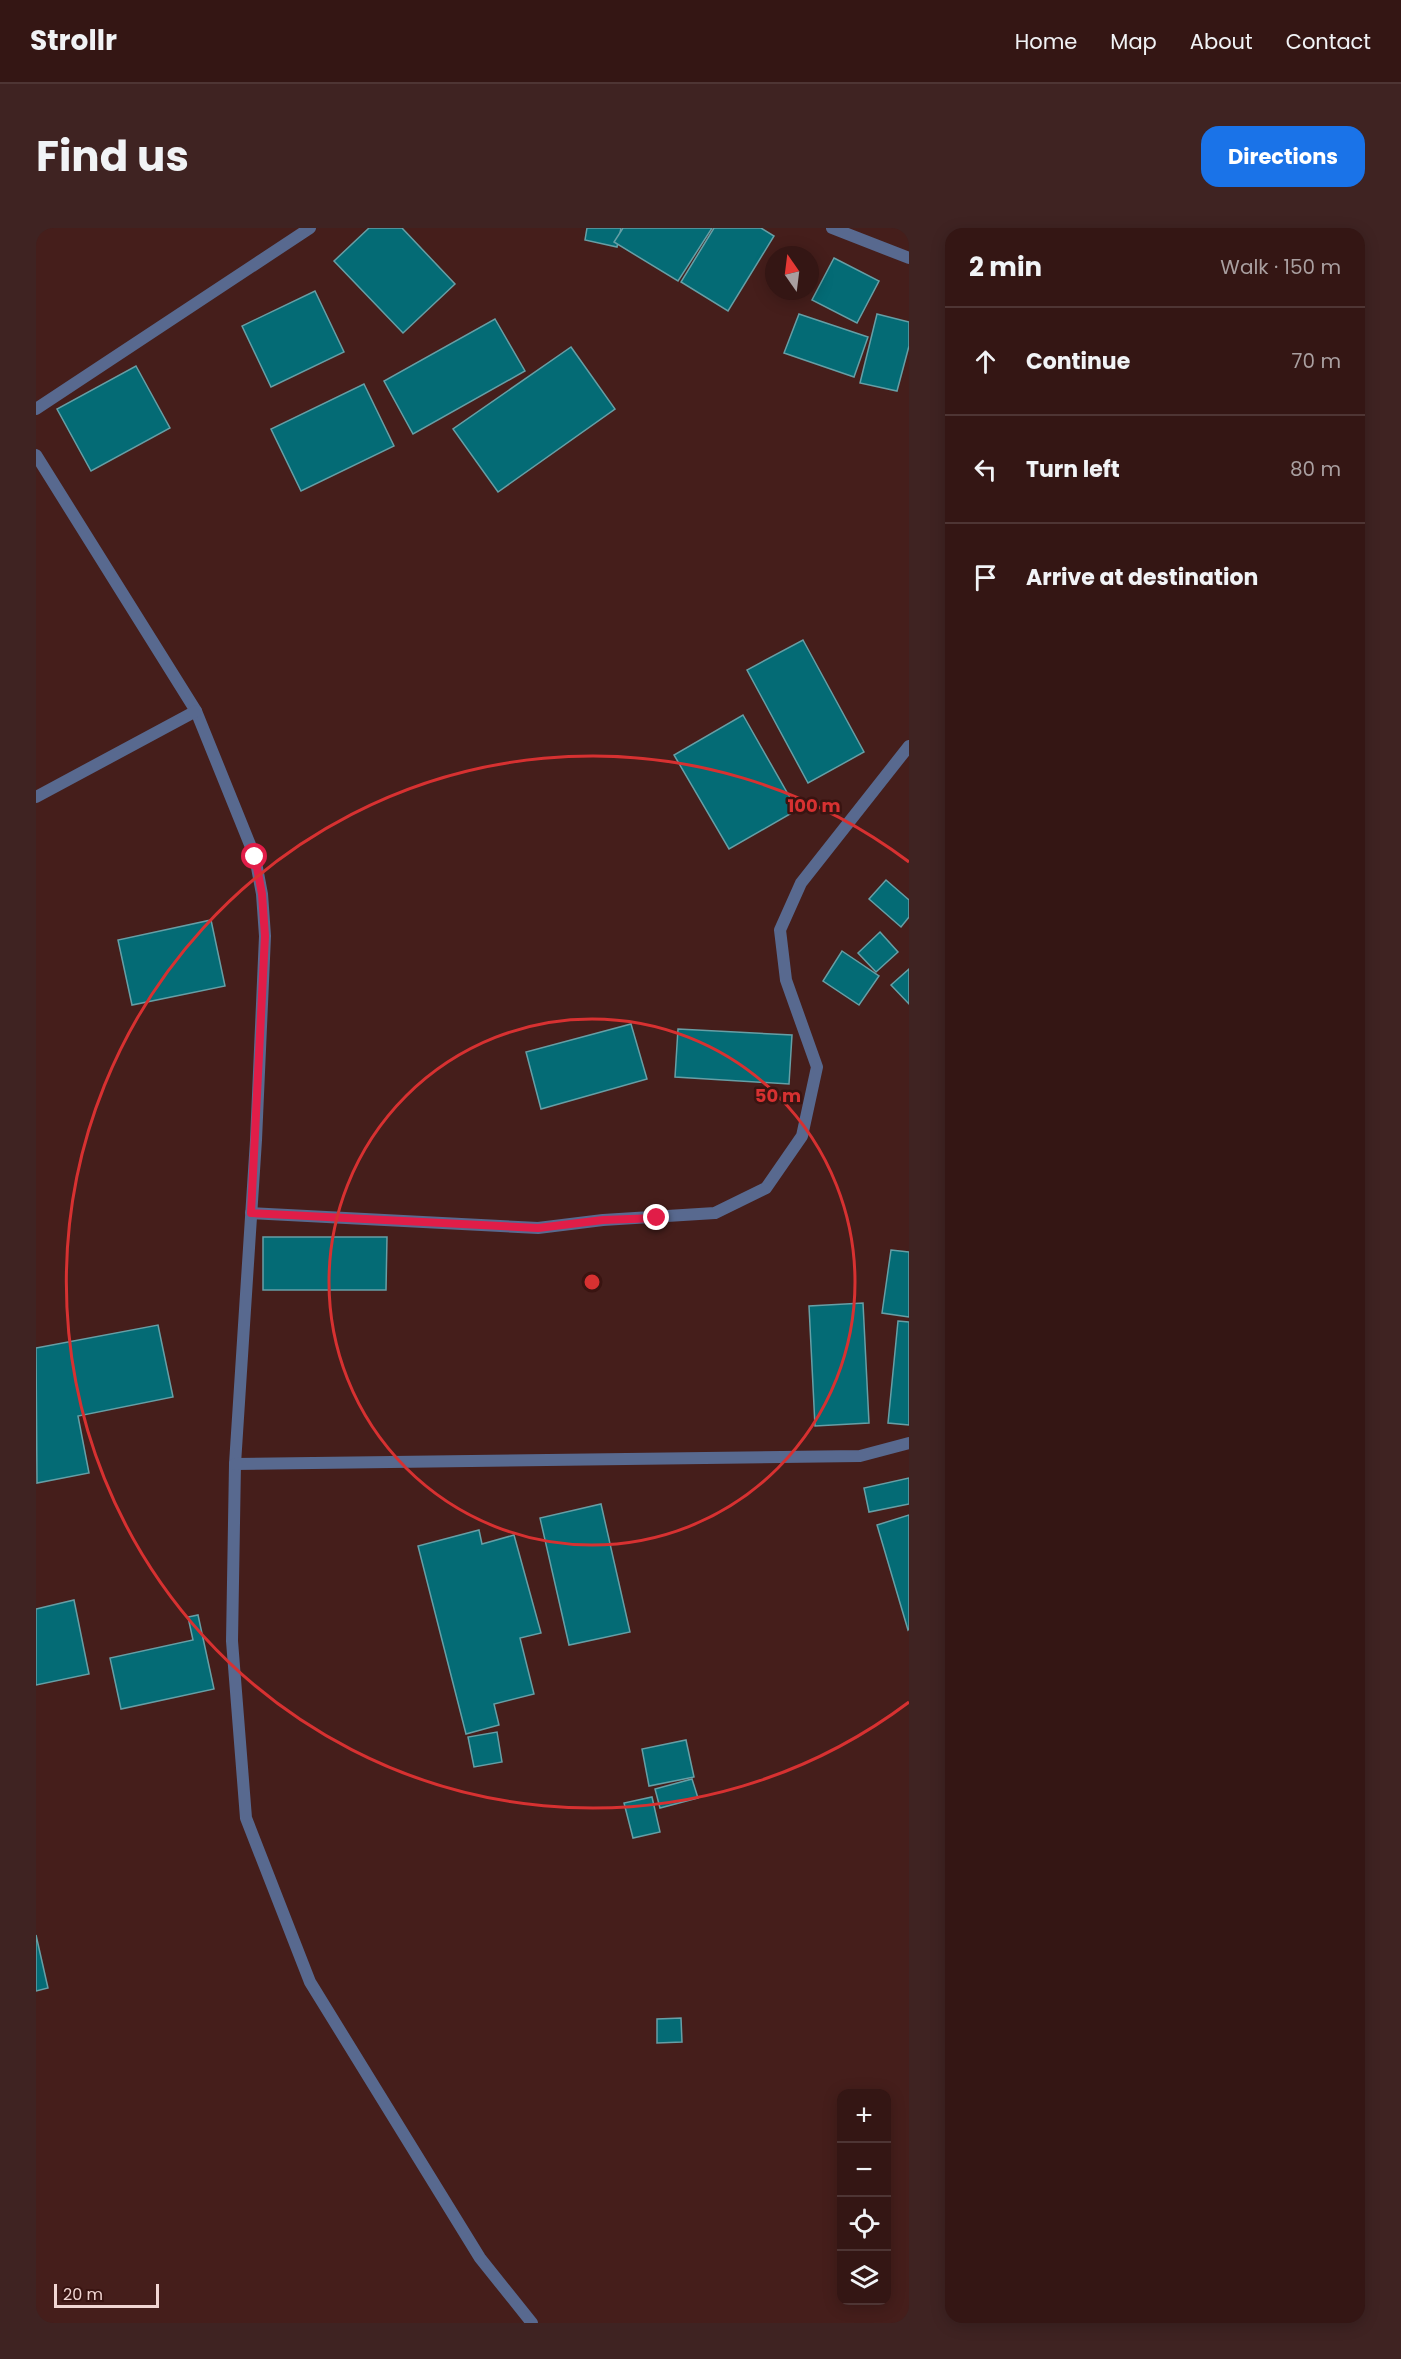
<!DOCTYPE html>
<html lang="en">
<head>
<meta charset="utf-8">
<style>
  body { margin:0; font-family:Poppins,sans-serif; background:#3f2322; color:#f1f3f6 }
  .controls { position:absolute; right:18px; bottom:18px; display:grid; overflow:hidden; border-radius:12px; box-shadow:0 3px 15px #0003 }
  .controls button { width:54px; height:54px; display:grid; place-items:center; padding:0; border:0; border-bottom:2px solid #4e3534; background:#341614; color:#f1f3f6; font:30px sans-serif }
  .compass { position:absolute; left:729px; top:18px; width:54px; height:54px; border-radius:50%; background:#341614; box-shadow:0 3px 15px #0003; rotate:346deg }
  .scale { position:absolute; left:18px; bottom:15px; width:105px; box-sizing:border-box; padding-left:6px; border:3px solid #f1d6d3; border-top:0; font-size:16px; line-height:21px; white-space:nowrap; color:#f1d6d3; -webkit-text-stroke:4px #391411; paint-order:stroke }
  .stop { position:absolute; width:18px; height:18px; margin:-14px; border:4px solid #e11d48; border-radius:50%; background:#fff }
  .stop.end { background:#e11d48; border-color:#fff; box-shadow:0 2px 6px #0008 }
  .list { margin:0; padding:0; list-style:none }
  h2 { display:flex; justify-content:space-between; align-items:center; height:78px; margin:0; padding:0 24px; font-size:26px }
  h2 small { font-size:20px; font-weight:400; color:#a99fa0 }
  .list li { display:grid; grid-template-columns:39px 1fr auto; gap:18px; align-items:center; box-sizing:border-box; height:108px; padding:0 24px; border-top:2px solid #4e3534 }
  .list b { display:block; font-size:22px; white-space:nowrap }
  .list em { font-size:20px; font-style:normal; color:#a99fa0 }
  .icon { flex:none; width:33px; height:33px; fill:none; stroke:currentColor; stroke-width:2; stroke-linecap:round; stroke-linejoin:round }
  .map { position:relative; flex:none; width:873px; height:2095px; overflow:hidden; border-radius:18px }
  header { display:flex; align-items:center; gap:36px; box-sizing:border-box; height:84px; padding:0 30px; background:#341614; border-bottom:2px solid #4e3534 }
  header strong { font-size:28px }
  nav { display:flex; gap:33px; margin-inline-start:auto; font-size:21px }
  .intro { display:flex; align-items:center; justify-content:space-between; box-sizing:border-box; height:144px; padding:0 36px }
  h1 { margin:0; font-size:42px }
  .button { padding:15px 27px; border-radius:18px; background:#1a73e8; color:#fff; font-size:21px; font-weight:700 }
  main { display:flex; gap:36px; padding:0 36px }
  aside { flex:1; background:#341614; border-radius:18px; box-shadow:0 3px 15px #0003 }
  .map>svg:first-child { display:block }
</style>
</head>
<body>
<header>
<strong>Strollr</strong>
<nav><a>Home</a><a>Map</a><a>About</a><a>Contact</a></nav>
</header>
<div class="intro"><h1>Find us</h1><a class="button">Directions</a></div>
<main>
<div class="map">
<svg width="873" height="2095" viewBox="0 0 873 2095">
  <rect width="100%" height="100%" fill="#451e1b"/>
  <g fill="#046b75" stroke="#669fa6" stroke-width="1.5">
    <path d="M333 0H366L419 56 367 105 298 33Z"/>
    <path d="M551 0H585L581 19 549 12Z"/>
    <path d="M587 0H676L642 53 578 14Z"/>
    <path d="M678 0H725L738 8 692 83 645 54Z"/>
    <path d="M798 30 843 53 821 95 776 72Z"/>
    <path d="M279 63 308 124 235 159 206 98Z"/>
    <path d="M763 86 832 109 818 149 748 125Z"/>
    <path d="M841 86 873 94V118L861 163 824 155Z"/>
    <path d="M459 91 489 143 377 206 348 153Z"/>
    <path d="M535 119 579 181 462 264 417 201Z"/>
    <path d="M100 138 134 200 55 243 21 181Z"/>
    <path d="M328 156 358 218 265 263 235 201Z"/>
    <path d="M767 412 828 524 772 555 711 442Z"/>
    <path d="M707 487 761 582 693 621 638 527Z"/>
    <path d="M850 652 873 672V689L865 699 833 671Z"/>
    <path d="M175 692 189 758 96 777 82 712Z"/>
    <path d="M844 704 862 724 840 744 822 725Z"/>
    <path d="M806 723 843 748 823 777 787 753Z"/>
    <path d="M873 741V776L855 757Z"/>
    <path d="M595 796 611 851 505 881 490 824Z"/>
    <path d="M642 801 756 807 753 856 639 849Z"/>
    <path d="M227 1009H351L350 1062H227Z"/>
    <path d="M855 1022 873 1024V1089L846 1085Z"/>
    <path d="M827 1075 833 1195 779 1198 773 1078Z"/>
    <path d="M862 1093 873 1094V1197L852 1195Z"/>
    <path d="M122 1097 137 1169 42 1188 53 1245 1 1255 0 1120Z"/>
    <path d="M873 1250V1276L833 1284 828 1260Z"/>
    <path d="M565 1276 594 1404 533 1417 504 1290Z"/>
    <path d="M873 1287V1401L872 1402 841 1297Z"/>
    <path d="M443 1302 446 1316 478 1307 505 1405 484 1410 498 1466 458 1476 463 1497 430 1506 382 1318Z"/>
    <path d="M38 1372 53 1446 0 1457V1381Z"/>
    <path d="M162 1387 178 1461 85 1481 74 1430 157 1412 152 1389Z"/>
    <path d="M461 1504 466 1534 438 1539 432 1509Z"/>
    <path d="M650 1512 658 1549 613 1558 606 1521Z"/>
    <path d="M656 1551 662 1570 624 1580 619 1561Z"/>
    <path d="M616 1569 624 1604 597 1610 588 1575Z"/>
    <path d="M0 1707 12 1760 0 1763Z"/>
    <path d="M645 1790 646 1814 621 1815V1791Z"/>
  </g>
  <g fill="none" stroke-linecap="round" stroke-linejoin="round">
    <g stroke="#58698f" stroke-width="12">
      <path d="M796 0 873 30"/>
      <path d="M0 181 274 0"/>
      <path d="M0 227 160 483 219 629 226 666 229 708 220 912 199 1236 196 1413 210 1590 274 1754 444 2030 496 2095"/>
      <path d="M0 569 160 483"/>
      <path d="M215 985 502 1000 567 992 679 985 730 960 766 908 781 839 750 752 744 702 765 655 873 518"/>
      <path d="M199 1236 824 1228 873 1215"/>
    </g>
  </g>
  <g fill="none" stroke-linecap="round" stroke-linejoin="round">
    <path stroke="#e11d48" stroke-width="8" d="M219 629 226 666 229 708 215 985 502 1000 567 992 621 990"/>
  </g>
  <g fill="none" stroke="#d73131" stroke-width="3">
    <circle cx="556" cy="1054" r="263"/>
    <path d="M873 1474A526 526 0 1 1 873 634"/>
  </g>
  <circle cx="556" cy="1054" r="9" fill="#d73131" stroke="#391411" stroke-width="3"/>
  <g font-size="18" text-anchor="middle" font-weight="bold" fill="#d73131" stroke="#391411" stroke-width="5" stroke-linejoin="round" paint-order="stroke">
    <text x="778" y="584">100 m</text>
    <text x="742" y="874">50 m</text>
  </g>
</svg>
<div class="controls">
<button>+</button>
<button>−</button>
<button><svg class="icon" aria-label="locate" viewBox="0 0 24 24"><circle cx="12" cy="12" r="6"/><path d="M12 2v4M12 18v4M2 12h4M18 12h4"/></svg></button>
<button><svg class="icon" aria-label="layers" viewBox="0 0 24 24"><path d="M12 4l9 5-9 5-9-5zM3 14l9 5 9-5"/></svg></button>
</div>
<svg class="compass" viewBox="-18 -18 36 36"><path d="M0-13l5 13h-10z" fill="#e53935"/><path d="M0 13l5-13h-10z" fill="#a99fa0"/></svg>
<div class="scale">20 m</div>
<div class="stop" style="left:219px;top:629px"></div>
<div class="stop end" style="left:621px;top:990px"></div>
</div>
<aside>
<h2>2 min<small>Walk · 150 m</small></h2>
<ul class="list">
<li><svg class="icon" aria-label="ahead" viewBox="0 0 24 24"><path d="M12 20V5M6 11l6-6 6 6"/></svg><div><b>Continue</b></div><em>70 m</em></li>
<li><svg class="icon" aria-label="left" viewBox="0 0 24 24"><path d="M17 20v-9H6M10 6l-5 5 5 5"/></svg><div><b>Turn left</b></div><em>80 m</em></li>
<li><svg class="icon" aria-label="arrive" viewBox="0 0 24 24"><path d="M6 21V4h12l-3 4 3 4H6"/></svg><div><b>Arrive at destination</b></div></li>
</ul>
</aside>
</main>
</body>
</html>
